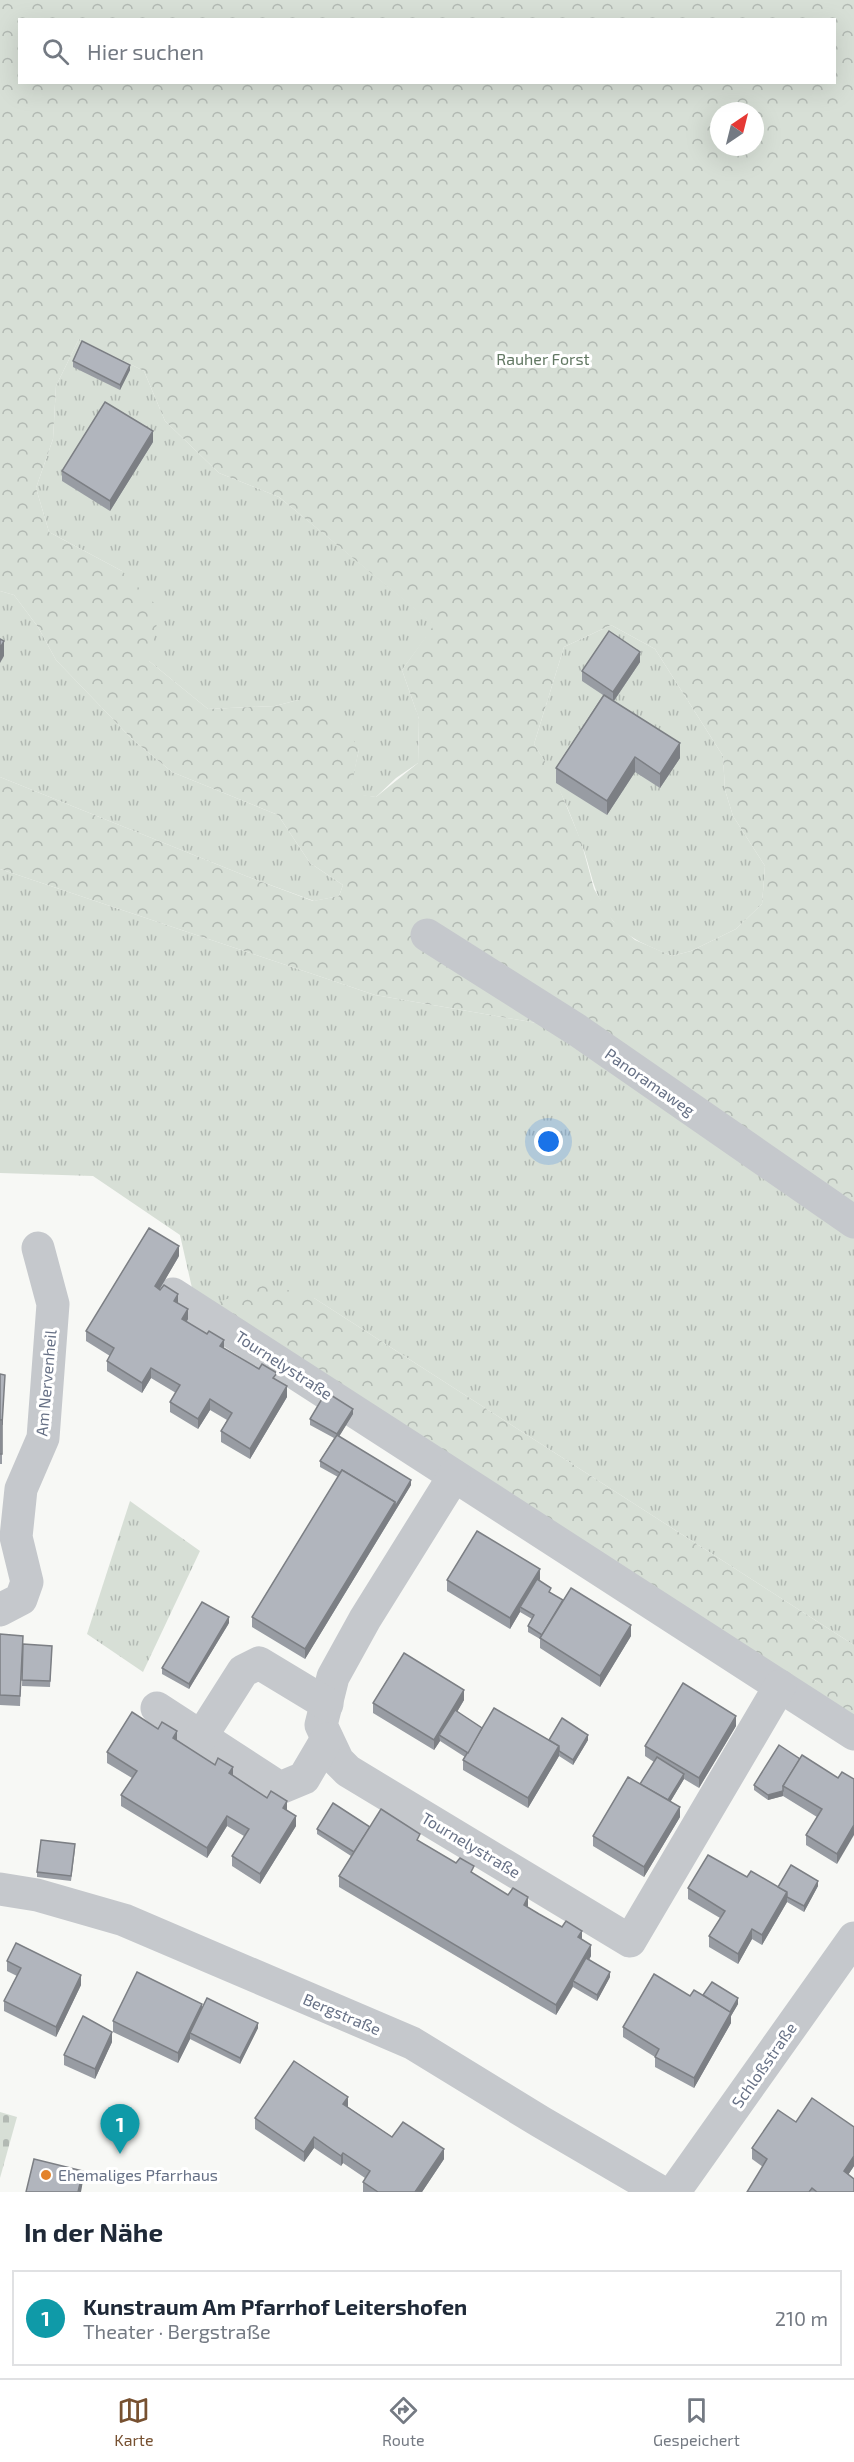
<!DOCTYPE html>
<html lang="de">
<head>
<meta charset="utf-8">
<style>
  body { margin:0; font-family:"Exo 2",sans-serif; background:#f2f2f3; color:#1f2937 }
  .compass { position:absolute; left:710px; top:102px; width:54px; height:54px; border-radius:50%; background:#fff; box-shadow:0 6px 24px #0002; rotate:35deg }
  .you { position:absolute; left:549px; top:1142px; width:21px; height:21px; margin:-15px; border:4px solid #fff; border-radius:50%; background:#1a73e8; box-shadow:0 0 0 9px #1a73e833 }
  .badge { display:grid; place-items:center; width:39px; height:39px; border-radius:50%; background:#775131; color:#fff; font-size:20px; font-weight:700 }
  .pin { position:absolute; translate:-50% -50px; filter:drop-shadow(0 2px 3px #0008) }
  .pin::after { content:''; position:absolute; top:32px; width:21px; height:18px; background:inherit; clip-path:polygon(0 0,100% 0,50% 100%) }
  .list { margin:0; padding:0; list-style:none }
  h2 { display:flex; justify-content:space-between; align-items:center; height:78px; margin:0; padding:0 24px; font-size:26px }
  h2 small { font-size:20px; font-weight:400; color:#747a83 }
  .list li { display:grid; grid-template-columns:39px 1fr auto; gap:18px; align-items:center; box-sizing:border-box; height:96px; margin:0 12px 12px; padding:0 12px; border:2px solid #e0e1e3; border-radius:0px }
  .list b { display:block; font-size:22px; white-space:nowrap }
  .list p { margin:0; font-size:20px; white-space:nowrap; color:#747a83 }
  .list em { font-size:20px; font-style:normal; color:#747a83 }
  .icon { flex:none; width:33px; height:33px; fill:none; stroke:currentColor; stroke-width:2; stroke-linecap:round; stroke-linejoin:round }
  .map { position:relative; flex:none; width:854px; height:2192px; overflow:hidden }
  .search { position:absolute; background:#fff; box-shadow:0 6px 24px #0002; left:18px; right:18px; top:18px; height:66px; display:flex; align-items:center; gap:15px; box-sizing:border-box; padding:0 21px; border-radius:0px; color:#747a83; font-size:22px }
  .sheet { height:186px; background:#fff }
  nav { display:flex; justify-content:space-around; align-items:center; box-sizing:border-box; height:84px; border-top:2px solid #e0e1e3; background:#fff; font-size:16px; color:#747a83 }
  nav a { display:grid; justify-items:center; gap:3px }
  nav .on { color:#775131 }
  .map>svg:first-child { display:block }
</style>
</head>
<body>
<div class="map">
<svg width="854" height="2192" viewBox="0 0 854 2192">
  <defs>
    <pattern id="grass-tufts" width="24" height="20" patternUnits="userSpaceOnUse" patternTransform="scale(1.5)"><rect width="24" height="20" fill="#d7dfd6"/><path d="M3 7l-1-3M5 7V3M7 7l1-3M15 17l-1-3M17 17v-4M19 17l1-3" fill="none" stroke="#b2b9b3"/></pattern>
    <pattern id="forest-crowns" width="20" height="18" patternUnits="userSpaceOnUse" patternTransform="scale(1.5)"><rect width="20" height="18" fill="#d7dfd6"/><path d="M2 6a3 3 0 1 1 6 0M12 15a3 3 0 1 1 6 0" fill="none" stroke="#b2b9b3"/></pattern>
    <pattern id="cemetery-stones" width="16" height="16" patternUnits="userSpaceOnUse" patternTransform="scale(1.5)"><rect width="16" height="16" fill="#d7dfd6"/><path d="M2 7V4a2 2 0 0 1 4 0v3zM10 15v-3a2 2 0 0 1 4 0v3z" fill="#b2b9b3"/></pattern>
  </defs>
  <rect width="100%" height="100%" fill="#f7f8f5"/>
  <g fill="url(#grass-tufts)">
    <path d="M79 339 144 371 165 421 219 473 279 497 435 625 402 670 419 719 418 763 396 778 376 797 349 794 359 749 298 700 275 706 208 709 149 661 122 571 49 532 36 488 53 439 56 386Z"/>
    <path d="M0 591 14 595 38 627 56 660 132 739 172 772 278 815 310 863 343 885 339 896 314 901 246 876 0 777Z"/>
    <path d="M611 625 655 649 723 756 725 790 733 816 765 866 762 904 736 929 691 951 672 956C651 947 628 939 613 921 592 895 592 869 580 840 568 806 553 774 534 744L564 647Z"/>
    <path d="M0 869 375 995 577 1030 854 1222V1645L314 1298 197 1310 180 1235 93 1176 0 1173Z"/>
    <path d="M130 1501 200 1551 143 1672 87 1634Z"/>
  </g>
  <g fill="url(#forest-crowns)" fill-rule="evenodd">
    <path d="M0 0H854V1222L577 1030 375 995 0 869V777L246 876 313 901 339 896 343 885 310 863 278 815 172 772 132 739 56 660 38 627 14 595 0 591ZM20 20H834V82H20ZM719 111H755V147H719ZM79 339 144 371 165 421 219 473 279 497 434 625 402 670 419 719 418 763 376 797 350 793 359 749 347 730 324 706 298 700 275 706 208 709 149 661 160 609 122 571 49 532 36 488 53 439 56 386ZM611 625 655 649 723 756 725 790 733 816 765 866 762 904 736 929 691 951 672 956 635 940 613 921 594 889 581 841 554 776 534 744 564 647Z"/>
    <path d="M268 1284 314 1298 854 1645V1734L197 1310Z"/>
  </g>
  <path fill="url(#cemetery-stones)" d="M0 2112 17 2117 0 2178Z"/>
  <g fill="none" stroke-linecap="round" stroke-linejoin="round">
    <g stroke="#c5c8cc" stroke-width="33">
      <path d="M427 935 577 1030 854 1222"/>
      <path d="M173 1294 854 1734"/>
      <path d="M454 1476 365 1619 333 1677 321 1725 338 1761 348 1771 630 1941 780 1686"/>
      <path d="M0 1610 21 1599 27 1582 16 1537 21 1489 43 1438 53 1304 38 1248"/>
      <path d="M157 1708 280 1788 304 1778 327 1739"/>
      <path d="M201 1737 243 1671 259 1663 327 1704"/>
      <path d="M0 1889 37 1895 124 1920 412 2043 541 2122 661 2192"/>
      <path d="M674 2192 854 1938"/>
    </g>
  </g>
  <g fill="#989ca3">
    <path d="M73 361 130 370 120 390 73 367Z"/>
    <path d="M153 442 110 511 62 481V471Z"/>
    <path d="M640 662 614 701 680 758 660 788 635 772 607 815 556 783V768L603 695 582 681V671Z"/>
    <path d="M179 1256 159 1290 178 1303 188 1319 186 1322 224 1349 277 1380 287 1397 250 1459 221 1442V1431L227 1420 210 1410 198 1429 170 1412V1402L176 1393 151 1378 142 1393 107 1371V1361L110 1356 86 1341V1331Z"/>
    <path d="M0 1374 2 1430V1464H0Z"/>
    <path d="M353 1414 339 1436 411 1485 305 1659 252 1627V1617L338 1477 320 1467V1461L334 1438 310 1425V1419Z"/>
    <path d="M540 1579 539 1581 551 1593 563 1600 631 1636 600 1687 540 1648V1639L528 1632V1626L532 1619 520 1612 510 1629 447 1591V1580Z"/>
    <path d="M229 1623 189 1689 162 1674V1668Z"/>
    <path d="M0 1634 23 1636 20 1706 0 1705Z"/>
    <path d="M23 1644 52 1646 50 1687 22 1686Z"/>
    <path d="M464 1700 457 1712 482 1728 549 1740H588L573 1765 559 1756 528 1808 463 1770V1760L465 1757 440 1741 434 1750 373 1713V1703Z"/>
    <path d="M736 1726 699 1788 684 1779 670 1802 680 1817 644 1877 593 1846V1836L640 1784 654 1762 645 1756V1746Z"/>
    <path d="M177 1741 287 1811 296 1826 260 1884 232 1866V1856L244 1836 227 1826 207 1858 121 1806V1795L132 1778 107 1763V1752Z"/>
    <path d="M800 1759 838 1778 837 1864 806 1845V1835L817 1817 783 1796 768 1800 754 1790V1785Z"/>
    <path d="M370 1827 420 1842 582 1940 591 1956 589 1960 610 1977 597 2001 573 1987 556 2015 339 1887V1876L351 1856 317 1834V1829Z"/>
    <path d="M75 1849 71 1881 37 1877V1872Z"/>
    <path d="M747 1877 778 1887 818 1886 804 1912 787 1902 762 1945 752 1939 738 1964 709 1947V1936L720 1918 688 1899V1888Z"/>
    <path d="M7 1961 81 1985 56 2037 4 2011V2001L17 1976 7 1971Z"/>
    <path d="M703 1995 738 2004 731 2016V2023L694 2088 655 2067V2057L623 2037V2027Z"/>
    <path d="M202 2009 258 2028 240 2064 190 2039 178 2063 113 2032V2021Z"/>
    <path d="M112 2042 95 2079 64 2065V2055Z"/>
    <path d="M348 2107 392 2137 444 2159 422 2192H363V2182L365 2178 343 2163 341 2166 314 2148 304 2162 255 2129V2118Z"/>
    <path d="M752 2148 854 2166 848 2175 854 2192H747L763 2167 752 2159Z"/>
  </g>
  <g fill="#7c7f84">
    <path d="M130 365V370L120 390V385Z"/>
    <path d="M153 431V442L110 511V501Z"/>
    <path d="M4 641V656L0 663V648Z"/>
    <path d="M640 652V662L613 702V692Z"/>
    <path d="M680 743V758L660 788V774Z"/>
    <path d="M635 757V772L607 815V801Z"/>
    <path d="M179 1246V1256L155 1297V1286Z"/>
    <path d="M178 1294V1305L174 1301Z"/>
    <path d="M188 1309V1319L182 1330V1319Z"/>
    <path d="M224 1340V1350L220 1346Z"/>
    <path d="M151 1368V1378L142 1393V1383Z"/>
    <path d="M287 1386V1397L250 1459V1449Z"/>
    <path d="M210 1399V1410L198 1429V1419Z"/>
    <path d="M353 1409V1414L337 1440V1434Z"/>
    <path d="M411 1480V1485L305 1659V1649L395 1502Z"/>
    <path d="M540 1569V1579L523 1608 520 1607V1612L510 1629V1618Z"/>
    <path d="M229 1617V1623L189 1689V1684Z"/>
    <path d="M631 1625V1636L600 1687V1676Z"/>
    <path d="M464 1690V1700L442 1737 439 1735 440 1741 434 1750V1740Z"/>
    <path d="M736 1716V1726L699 1788V1778Z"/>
    <path d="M177 1731V1742L173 1738Z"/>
    <path d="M588 1735V1740L573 1765V1760Z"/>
    <path d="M559 1746V1756L528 1808V1798Z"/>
    <path d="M233 1767V1777L229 1773Z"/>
    <path d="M684 1774V1779L666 1809V1804Z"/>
    <path d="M783 1791V1796L768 1800V1795Z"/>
    <path d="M287 1801V1811L283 1808Z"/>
    <path d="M680 1807V1817L644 1877V1867Z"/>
    <path d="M227 1816V1826L207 1858V1848Z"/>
    <path d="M296 1816V1826L260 1884V1874Z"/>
    <path d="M854 1825V1835L837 1864V1854Z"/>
    <path d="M818 1881V1886L804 1912V1906Z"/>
    <path d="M787 1892V1902L762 1945V1935Z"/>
    <path d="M528 1897V1907L524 1905Z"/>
    <path d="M752 1929V1939L738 1964V1954Z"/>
    <path d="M582 1931V1941L578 1937Z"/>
    <path d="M591 1945V1956L575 1983 573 1981V1986L556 2015V2005Z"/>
    <path d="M610 1972V1977L597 2001V1995Z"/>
    <path d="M81 1975V1985L56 2037V2027Z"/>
    <path d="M738 1998V2004L731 2016V2023L694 2088V2078Z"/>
    <path d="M202 2004V2014L190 2033V2039L178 2063V2053Z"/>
    <path d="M258 2023V2028L240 2064V2058Z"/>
    <path d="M112 2032V2042L95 2079V2069Z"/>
    <path d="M348 2097V2108L343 2104Z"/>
    <path d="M314 2137V2148L304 2162V2152Z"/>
    <path d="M444 2149V2159L422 2192H415Z"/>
    <path d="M343 2153V2163L341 2166V2156Z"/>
    <path d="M854 2156V2166L844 2181V2171Z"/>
    <path d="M83 2171V2181L81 2192H78Z"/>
  </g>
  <g fill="#b1b5bd" stroke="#7c7f84" stroke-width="1.5">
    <path d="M82 341 130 365 120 385 73 361Z"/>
    <path d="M105 402 153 431 110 501 62 471Z"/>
    <path d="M609 631 640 652 613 692 582 671Z"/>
    <path d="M0 639 4 641 0 648Z"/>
    <path d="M604 695 680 743 660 774 635 757 607 801 556 768Z"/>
    <path d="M149 1228 179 1246 155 1286 160 1290 164 1285 178 1294 174 1301 188 1309 182 1319 207 1334 209 1331 224 1340 220 1346 259 1369 262 1364 277 1373 273 1378 287 1386 250 1449 221 1431 232 1413 210 1399 198 1419 170 1402 180 1385 151 1368 142 1383 107 1361 114 1348 86 1331Z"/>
    <path d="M0 1374 5 1375 2 1425V1420H0Z"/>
    <path d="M326 1392 353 1409 337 1434 310 1419Z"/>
    <rect x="0" y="1420" width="2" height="34"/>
    <path d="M337 1435 411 1480 395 1507V1502L342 1470 340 1473 320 1461Z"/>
    <path d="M342 1470 395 1502 305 1649 252 1617Z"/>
    <path d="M477 1531 540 1569 510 1618 447 1580Z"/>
    <path d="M537 1579 551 1588 549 1592 563 1600 542 1635 528 1626 534 1615 520 1607Z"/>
    <path d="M571 1588 631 1625 600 1676 540 1638Z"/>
    <path d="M202 1602 229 1617 189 1684 162 1668Z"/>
    <path d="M0 1634 23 1636 20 1696 0 1695Z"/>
    <path d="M23 1644 52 1646 50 1681 22 1680Z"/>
    <path d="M404 1653 464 1690 434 1740 373 1703Z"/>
    <path d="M683 1683 736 1716 699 1778 645 1746Z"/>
    <path d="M494 1708 559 1746 528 1798 463 1760Z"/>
    <path d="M455 1710 482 1728 468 1753 439 1735Z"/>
    <path d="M132 1712 158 1729 162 1722 177 1731 173 1738 215 1765 218 1758 233 1767 229 1773 267 1798 271 1791 287 1801 283 1808 296 1816 260 1874 232 1856 249 1829 227 1816 207 1848 121 1795 137 1771 107 1752Z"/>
    <path d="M562 1718 588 1735 573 1760 559 1751V1746L549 1740Z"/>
    <path d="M779 1745 800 1759 783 1786V1791L768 1795 754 1785Z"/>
    <path d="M802 1755 838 1778 842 1772 854 1779V1825L837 1854 806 1835 822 1809 783 1786Z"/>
    <path d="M657 1757 684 1774 668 1800 640 1784Z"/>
    <path d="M628 1777 680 1807 644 1867 593 1836Z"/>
    <path d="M333 1803 370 1827 354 1852 317 1829Z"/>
    <path d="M381 1809 420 1834 417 1840 456 1863 460 1858 474 1866 471 1872 508 1895 513 1888 528 1897 524 1905 539 1914 562 1927 566 1921 582 1931 578 1937 591 1945 556 2005 339 1876Z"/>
    <path d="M41 1840 75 1844 71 1876 37 1872Z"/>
    <path d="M708 1855 747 1877 751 1871 787 1892 762 1935 752 1929 738 1954 709 1936 725 1911 688 1888Z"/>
    <path d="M791 1865 818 1881 804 1906 787 1897V1892L778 1887Z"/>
    <path d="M16 1943 81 1975 56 2027 4 2001 21 1968 7 1961Z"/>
    <path d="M586 1958 610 1972 597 1995 573 1981Z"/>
    <path d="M137 1972 202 2004 178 2053 113 2021Z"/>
    <path d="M654 1974 690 1996 694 1990 731 2012 694 2078 655 2057 659 2049 623 2027Z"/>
    <path d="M712 1982 738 1998 730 2012 703 1995Z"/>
    <path d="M207 1998 258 2023 240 2058 190 2033Z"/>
    <path d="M83 2016 112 2032 95 2069 64 2055Z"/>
    <path d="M294 2061 348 2097 343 2104 392 2137 403 2122 444 2149 415 2192H378L363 2182 370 2171 343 2153 341 2156 314 2137 304 2152 255 2118Z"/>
    <path d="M812 2098 854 2127V2156L844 2171 854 2179V2192H817L812 2188 809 2192H747L767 2159 752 2148 778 2110 796 2122Z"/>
    <path d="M34 2159 83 2171 78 2192H26Z"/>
  </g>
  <circle fill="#e3822a" stroke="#fff" stroke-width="2" cx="46" cy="2175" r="6"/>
  <g text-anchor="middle" stroke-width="6" stroke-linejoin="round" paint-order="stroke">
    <g font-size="16" fill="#627863" stroke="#fff">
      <text x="543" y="365">Rauher Forst</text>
    </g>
    <g font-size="16" fill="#677186" stroke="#fff">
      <text transform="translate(650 1082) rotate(35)" y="6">Panoramaweg</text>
      <text transform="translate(284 1365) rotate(33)" y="6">Tournelystraße</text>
      <text transform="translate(46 1383) rotate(-85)" y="6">Am Nervenheil</text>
      <text transform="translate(471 1845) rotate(31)" y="6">Tournelystraße</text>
      <text transform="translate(342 2014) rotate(23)" y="6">Bergstraße</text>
      <text transform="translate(764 2065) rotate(-55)" y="6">Schloßstraße</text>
    </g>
    <g font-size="16" fill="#677186" stroke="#fff" text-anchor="start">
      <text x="58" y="2181">Ehemaliges Pfarrhaus</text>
    </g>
  </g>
</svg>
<svg class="compass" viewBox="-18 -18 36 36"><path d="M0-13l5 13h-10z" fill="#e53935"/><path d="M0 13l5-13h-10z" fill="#747a83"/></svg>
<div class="you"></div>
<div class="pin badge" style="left:120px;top:2154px;background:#0f9aa8">1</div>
<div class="search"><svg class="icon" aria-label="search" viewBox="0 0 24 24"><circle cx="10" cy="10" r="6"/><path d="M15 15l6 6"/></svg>Hier suchen</div>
</div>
<section class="sheet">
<h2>In der Nähe<small></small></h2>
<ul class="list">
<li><span class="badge" style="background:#0f9aa8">1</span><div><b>Kunstraum Am Pfarrhof Leitershofen</b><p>Theater · Bergstraße</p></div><em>210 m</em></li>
</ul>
</section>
<nav>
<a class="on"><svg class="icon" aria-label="map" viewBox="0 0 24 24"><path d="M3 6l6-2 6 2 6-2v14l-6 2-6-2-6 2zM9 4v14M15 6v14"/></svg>Karte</a>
<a><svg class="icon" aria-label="directions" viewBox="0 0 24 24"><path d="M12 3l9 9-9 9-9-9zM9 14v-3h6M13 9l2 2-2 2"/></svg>Route</a>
<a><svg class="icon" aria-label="saved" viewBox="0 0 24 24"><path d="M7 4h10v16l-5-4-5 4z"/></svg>Gespeichert</a>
</nav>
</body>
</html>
